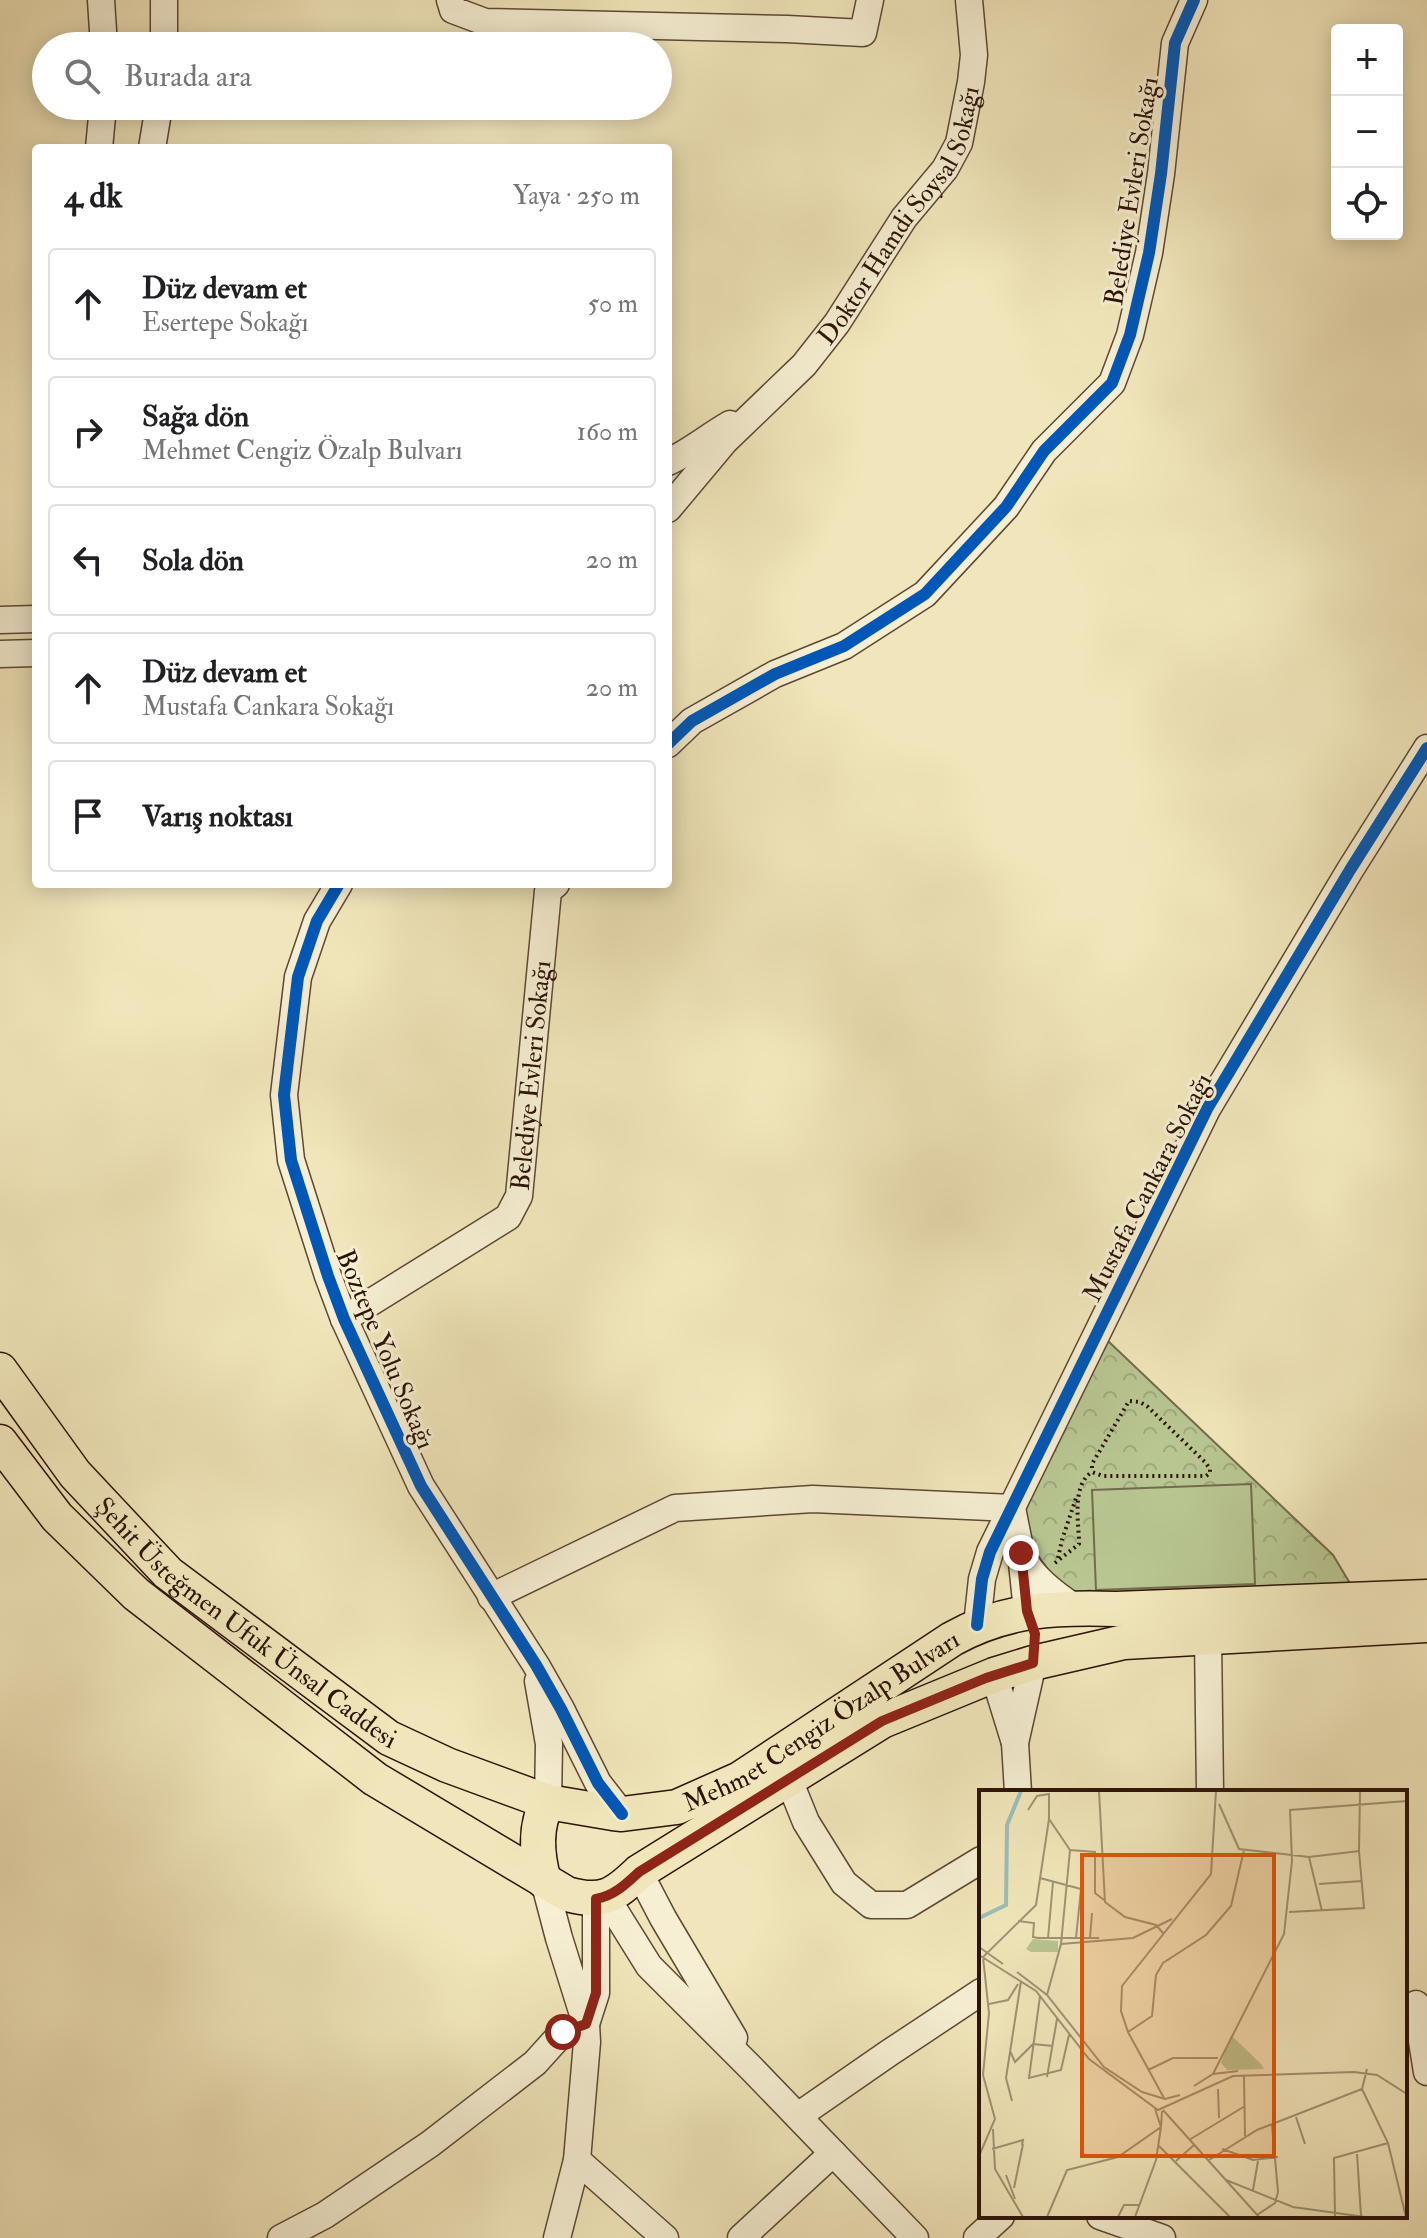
<!DOCTYPE html>
<html lang="tr">
<head>
<meta charset="utf-8">
<style>
  body { margin:0; font-family:"IM FELL Double Pica",serif; background:#f6f6f6; color:#202124 }
  .controls { position:absolute; right:24px; top:24px; display:grid; overflow:hidden; border-radius:8px; box-shadow:0 4px 20px #0003 }
  .controls button { width:72px; height:72px; display:grid; place-items:center; padding:0; border:0; border-bottom:2px solid #e0e0e0; background:#fff; color:#202124; font:40px sans-serif }
  .stop { position:absolute; width:24px; height:24px; margin:-18px; border:6px solid #8f2418; border-radius:50%; background:#fff }
  .stop.end { background:#8f2418; border-color:#fff; box-shadow:0 2px 8px #0008 }
  .list { margin:0; padding:0; list-style:none }
  h2 { display:flex; justify-content:space-between; align-items:center; height:104px; margin:0; padding:0 32px; font-size:34px }
  h2 small { font-size:26px; font-weight:400; color:#757577 }
  .list li { display:grid; grid-template-columns:52px 1fr auto; gap:24px; align-items:center; box-sizing:border-box; height:112px; margin:0 16px 16px; padding:0 16px; border:2px solid #e0e0e0; border-radius:8px }
  .list b { display:block; font-size:30px; white-space:nowrap }
  .list p { margin:0; font-size:26px; white-space:nowrap; color:#757577 }
  .list em { font-size:26px; font-style:normal; color:#757577 }
  .icon { flex:none; width:44px; height:44px; fill:none; stroke:currentColor; stroke-width:2; stroke-linecap:round; stroke-linejoin:round }
  .map { position:relative; flex:none; width:1427px; height:2238px; overflow:hidden }
  .search { position:absolute; background:#fff; box-shadow:0 4px 20px #0003; left:32px; top:32px; width:640px; height:88px; display:flex; align-items:center; gap:20px; box-sizing:border-box; padding:0 28px; border-radius:44px; color:#757577; font-size:30px }
  .panel { position:absolute; background:#fff; box-shadow:0 4px 20px #0003; left:32px; top:144px; width:640px; height:744px; border-radius:8px }
  .map>svg:first-child { display:block }
</style>
</head>
<body>
<div class="map">
<svg width="1427" height="2238" viewBox="0 0 1427 2238">
  <defs>
    <pattern id="park-crowns" width="20" height="18" patternUnits="userSpaceOnUse" patternTransform="scale(2)"><rect width="20" height="18" fill="#b8c692"/><path d="M2 6a3 3 0 1 1 6 0M12 15a3 3 0 1 1 6 0" fill="none" stroke="#9ea97c"/></pattern>
  </defs>
  <rect width="100%" height="100%" fill="#f1e6bb"/>
  <filter id="stains"><feTurbulence type="fractalNoise" baseFrequency=".0025" numOctaves="4"/><feColorMatrix values="0 0 0 0 .2 0 0 0 0 .09 0 0 0 0 .02 0 0 0 .5 -.17"/></filter>
  <radialGradient id="worn" r=".72"><stop offset=".6" stop-color="#630" stop-opacity="0"/><stop offset="1" stop-color="#630" stop-opacity=".3"/></radialGradient>
  <path fill="url(#park-crowns)" stroke="#726c4c" stroke-width="2" d="M1108 1341 1333 1555 1354 1590 1076 1595 1049 1571 1033 1548 1024 1514 1041 1474 1095 1364Z"/>
  <path fill="#b8c692" stroke="#726c4c" stroke-width="2" d="M1251 1484 1255 1584 1096 1590 1092 1490Z"/>
  <g fill="none" stroke-linecap="round" stroke-linejoin="round">
    <g stroke="#5d4834" stroke-width="29">
      <g id="minor">
        <path d="M101 0 104 46"/>
        <path d="M450 0 453 10 485 22 787 29 863 33 870 0"/>
        <path d="M164 46V0"/>
        <path d="M99 148 103 106"/>
        <path d="M152 148 159 106"/>
        <path d="M668 462C690 452 709 436 730 424"/>
        <path id="s1" d="M668 509 725 441 804 365 837 323 904 218 945 169 959 143 971 82 974 55 969 0"/>
        <path d="M0 620 36 619"/>
        <path d="M0 654 36 653"/>
        <path d="M668 744 692 721 775 674 844 646 925 594 1006 507 1044 451 1112 383 1130 335 1149 253 1161 174 1175 43 1194 0"/>
        <path d="M339 884 317 921 298 977 284 1095 291 1160 328 1276 344 1319 421 1486 536 1665 561 1709 598 1783 622 1814"/>
        <path id="s2" d="M344 1319 508 1217 519 1196 548 891 556 884"/>
        <path d="M1012 1508 1021 1553 1027 1611"/>
        <path d="M1021 1554C1032 1577 1053 1593 1074 1607"/>
        <path d="M491 1597 675 1508 813 1499 1012 1508"/>
        <path d="M977 1625 982 1579 990 1552 1207 1109 1350 870 1427 748"/>
        <path d="M1208 1638 1210 1792"/>
        <path d="M994 1675 1015 1743 1033 1663"/>
        <path d="M538 1681 549 1744 548 1802"/>
        <path d="M1015 1743 1018 1792"/>
        <path d="M789 1780 806 1822 844 1883 871 1905H907L981 1860"/>
        <path d="M639 1872 663 1918 734 2038"/>
        <path d="M544 1881 559 1938 586 2024 596 1993V1899"/>
        <path d="M606 1897 649 1966 752 2069 915 2238"/>
        <path d="M1416 2004 1427 2072"/>
        <path d="M798 2116 889 2053 981 1992"/>
        <path d="M577 2160 665 2238"/>
        <path d="M1100 2216 1162 2238"/>
        <path d="M281 2238 325 2215 430 2144 535 2063 563 2032 586 2024 587 2042 577 2160 557 2238"/>
        <path d="M741 2238 833 2153"/>
        <path d="M977 2238 1001 2216"/>
      </g>
    </g>
    <g stroke="#2c1307" stroke-width="37">
      <g id="major">
        <path id="s3" d="M0 1370 75 1474 168 1573 389 1738 447 1765 548 1802 613 1813 622 1814 677 1807 740 1779 952 1639C1006 1609 1056 1607 1116 1609L1427 1597"/>
        <path d="M0 1442 57 1517 136 1594 375 1779 567 1894C602 1904 614 1896 639 1872L882 1721 994 1675 1033 1663 1124 1642 1427 1625"/>
        <path d="M544 1881C537 1856 534 1826 548 1802"/>
      </g>
    </g>
    <g stroke="#2c1307" stroke-width="4" stroke-dasharray="2 4" stroke-linecap="butt">
      <path d="M1058 1558 1062 1540 1076 1498"/>
      <path d="M1055 1563 1079 1544C1079 1522 1071 1486 1092 1472L1103 1476H1206L1210 1473V1469L1205 1462 1148 1407 1140 1402 1129 1401 1092 1464V1472"/>
    </g>
    <use href="#minor" stroke="#f6efd3" stroke-width="26"/>
    <use href="#major" stroke="#f1e6bb" stroke-width="34"/>
    <g stroke="#f6efd3" stroke-width="17">
      <g id="cycleway">
        <path d="M668 744 692 721 775 674 844 646 925 594 1006 507 1044 451 1112 383 1130 335 1149 253 1161 174 1175 43 1194 0"/>
        <path d="M339 884 317 921 298 977 284 1095 291 1160 328 1276 344 1319 421 1486 536 1665 561 1709 598 1783 622 1814"/>
        <path d="M977 1625 982 1579 990 1552 1207 1109 1350 870 1427 748"/>
      </g>
    </g>
    <use href="#cycleway" stroke="#0057b8" stroke-width="12"/>
  </g>
  <g fill="none" stroke-linecap="round" stroke-linejoin="round">
    <path stroke="#8f2418" stroke-width="10" d="M563 2032 586 2024 596 1993V1899C614 1896 626 1884 639 1872L882 1721 986 1678 1033 1663 1035 1634 1027 1611 1021 1553"/>
  </g>
  <g text-anchor="middle" stroke-width="6" stroke-linejoin="round" paint-order="stroke">
    <g font-size="26" fill="#2c1307" stroke="#f6efd3">
      <text transform="translate(1131 191) rotate(-81)" y="9">Belediye Evleri Sokağı</text>
      <text dy="9" stroke="none"><textPath href="#s1" startOffset="378">Doktor Hamdi Soysal Sokağı</textPath></text>
      <text dy="9" stroke="none"><textPath href="#s2" startOffset="338">Belediye Evleri Sokağı</textPath></text>
      <text transform="translate(1147 1187) rotate(-63)" y="9">Mustafa Cankara Sokağı</text>
      <text transform="translate(386 1349) rotate(67)" y="9">Boztepe Yolu Sokağı</text>
      <text dy="9" stroke="none"><textPath href="#s3" startOffset="356">Şehit Üsteğmen Ufuk Ünsal Caddesi</textPath></text>
      <text dy="9" stroke="none"><textPath href="#s3" startOffset="1010">Mehmet Cengiz Özalp Bulvarı</textPath></text>
    </g>
  </g>
  <g transform="translate(979 1790)">
    <rect width="428" height="428" fill="#f1e6bb"/>
    <path d="M54 149 79 151V162H52L47 159ZM252 245 282 274 285 279 248 280 242 273Z" fill="#b8c692"/>
    <path fill="none" stroke="#9dbeb8" stroke-width="4" d="M0 128 27 115 28 35 42 1"/>
    <path fill="none" stroke="#a29273" stroke-width="2" d="M120 1 126 112 146 127 177 135 184 143M240 14 260 59 330 67 380 61 385 118 310 122M49 20 58 6 70 4V29M91 60 116 62V103L125 110M380 61 381 1M330 67 343 121M61 88 102 99 97 148M340 94 383 91M39 131 55 133 54 147 59 148H120M69 148 74 92M111 148 113 123M82 154 154 148 193 129M0 157 24 174M0 165 57 201 110 269 179 320 254 286 375 282 398 285 428 304M38 182 68 205 125 277 163 302 186 309 201 305M61 206 50 288 82 280 90 245M10 214 29 210 39 194M149 242 173 226 177 185 184 173 227 145 252 116 265 60M31 261 36 272 54 254 74 256M169 280 194 268H239M234 284 305 144 313 71 311 20 428 11M265 285 266 346M68 287 78 229M215 296 234 284 259 281M239 299 240 328M383 299 409 353 427 427M185 308 149 242 142 221 143 196 232 84 237 1M33 311 27 288 42 191M176 319 182 337 183 321M184 320 280 427M317 327 326 354M14 339 16 379 44 427M210 350 266 316M180 356 251 427M13 359 44 350 43 355M243 359 274 370 299 367M378 364 382 426M0 366 16 329 4 285 10 223 4 167 57 115 70 29 91 60 82 154 68 205M230 370 278 340 383 299 388 279M197 371 215 355M27 385 36 409M247 390 314 417 386 427M35 398 44 354M274 400 279 371M278 425 296 413 299 402 293 335M68 427 88 380 139 367 182 337M139 427 145 415H160M156 427 177 370 182 337M356 427 355 368 409 353"/>
    <path fill="#df560c" fill-opacity="0.15" stroke="#df560c" stroke-width="4" d="M103 65H295V366H103Z"/>
    <rect width="428" height="428" fill="none" stroke="#2c1307" stroke-width="4"/>
  </g>
  <rect width="100%" height="100%" filter="url(#stains)"/>
  <rect width="100%" height="100%" fill="url(#worn)"/>
</svg>
<div class="controls">
<button>+</button>
<button>−</button>
<button><svg class="icon" aria-label="locate" viewBox="0 0 24 24"><circle cx="12" cy="12" r="6"/><path d="M12 2v4M12 18v4M2 12h4M18 12h4"/></svg></button>
</div>
<div class="stop" style="left:563px;top:2032px"></div>
<div class="stop end" style="left:1021px;top:1553px"></div>
<div class="search"><svg class="icon" aria-label="search" viewBox="0 0 24 24"><circle cx="10" cy="10" r="6"/><path d="M15 15l6 6"/></svg>Burada ara</div>
<section class="panel">
<h2>4 dk<small>Yaya · 250 m</small></h2>
<ul class="list">
<li><svg class="icon" aria-label="ahead" viewBox="0 0 24 24"><path d="M12 20V5M6 11l6-6 6 6"/></svg><div><b>Düz devam et</b><p>Esertepe Sokağı</p></div><em>50 m</em></li>
<li><svg class="icon" aria-label="right" viewBox="0 0 24 24"><path d="M7 20v-9h11M14 6l5 5-5 5"/></svg><div><b>Sağa dön</b><p>Mehmet Cengiz Özalp Bulvarı</p></div><em>160 m</em></li>
<li><svg class="icon" aria-label="left" viewBox="0 0 24 24"><path d="M17 20v-9H6M10 6l-5 5 5 5"/></svg><div><b>Sola dön</b></div><em>20 m</em></li>
<li><svg class="icon" aria-label="ahead" viewBox="0 0 24 24"><path d="M12 20V5M6 11l6-6 6 6"/></svg><div><b>Düz devam et</b><p>Mustafa Cankara Sokağı</p></div><em>20 m</em></li>
<li><svg class="icon" aria-label="arrive" viewBox="0 0 24 24"><path d="M6 21V4h12l-3 4 3 4H6"/></svg><div><b>Varış noktası</b></div></li>
</ul>
</section>
</div>
</body>
</html>
